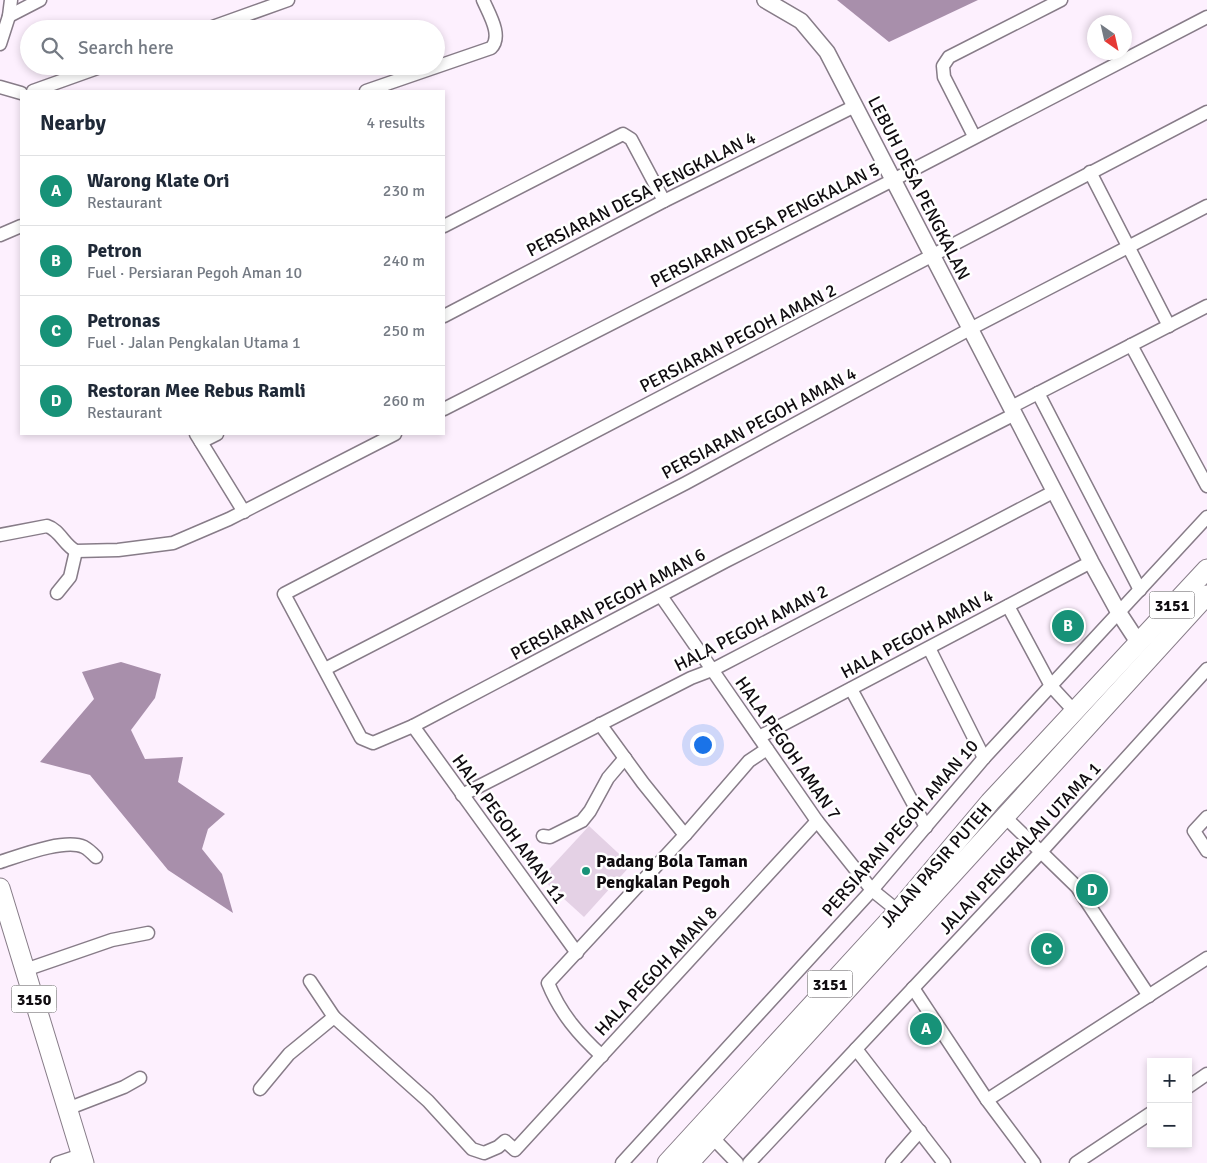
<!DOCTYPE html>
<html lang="en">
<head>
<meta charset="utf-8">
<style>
  body { margin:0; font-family:Signika,sans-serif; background:#f2f2f3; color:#1f2937 }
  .controls { position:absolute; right:15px; bottom:15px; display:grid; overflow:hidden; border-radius:0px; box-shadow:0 2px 8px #0003 }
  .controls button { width:45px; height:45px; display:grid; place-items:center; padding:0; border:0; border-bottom:1px solid #e0e1e3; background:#fff; color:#1f2937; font:25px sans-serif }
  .compass { position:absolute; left:1087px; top:15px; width:45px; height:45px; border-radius:50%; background:#fff; box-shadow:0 2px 8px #0003; rotate:146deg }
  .you { position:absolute; left:702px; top:744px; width:18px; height:18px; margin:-12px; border:4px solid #fff; border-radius:50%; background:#1a73e8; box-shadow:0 0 0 8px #1a73e833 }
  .badge { display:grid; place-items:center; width:32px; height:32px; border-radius:50%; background:#179278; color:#fff; font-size:16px; font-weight:700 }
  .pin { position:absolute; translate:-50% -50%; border:2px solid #fff; box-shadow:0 1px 5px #0006 }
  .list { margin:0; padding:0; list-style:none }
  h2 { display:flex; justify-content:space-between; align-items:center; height:65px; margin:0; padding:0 20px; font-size:21px }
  h2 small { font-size:16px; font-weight:400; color:#747a83 }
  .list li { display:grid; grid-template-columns:32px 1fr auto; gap:15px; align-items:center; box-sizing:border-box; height:70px; padding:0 20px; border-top:1px solid #e0e1e3 }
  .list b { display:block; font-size:19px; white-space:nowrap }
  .list p { margin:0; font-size:16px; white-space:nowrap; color:#747a83 }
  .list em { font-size:16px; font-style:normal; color:#747a83 }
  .icon { flex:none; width:28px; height:28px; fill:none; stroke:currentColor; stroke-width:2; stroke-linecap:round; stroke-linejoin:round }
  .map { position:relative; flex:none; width:1207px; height:1163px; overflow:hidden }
  .search { position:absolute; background:#fff; box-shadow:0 2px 8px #0003; left:20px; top:20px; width:425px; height:55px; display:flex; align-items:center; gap:12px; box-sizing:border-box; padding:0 18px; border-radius:28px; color:#747a83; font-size:19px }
  .panel { position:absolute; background:#fff; box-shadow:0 2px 8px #0003; left:20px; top:90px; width:425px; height:345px; border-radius:0px }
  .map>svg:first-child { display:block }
</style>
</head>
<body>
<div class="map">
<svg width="1207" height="1163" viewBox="0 0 1207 1163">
  <rect width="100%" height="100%" fill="#fdf0fe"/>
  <path fill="#e4d1e5" d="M589 826 631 865 584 917 541 878Z"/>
  <g fill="#a88fab">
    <path d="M837 0H978L889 42Z"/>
    <path d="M121 662 161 674 155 698 131 730 145 759 183 757 178 782 225 814 208 829 202 849 222 874 233 913 168 870 90 775 40 762 94 699 82 672Z"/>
  </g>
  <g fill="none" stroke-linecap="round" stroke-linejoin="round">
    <g stroke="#877c88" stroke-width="15">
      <g id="minor">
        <path d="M9 16 40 0"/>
        <path d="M207 29 288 0"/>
        <path d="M0 44 9 16 11 0"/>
        <path d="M0 87 21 93"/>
        <path d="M33 91 103 66"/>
        <path d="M366 91 491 48C503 36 489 14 483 0"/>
        <path d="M974 136 944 77 943 66 949 57 1061 0"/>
        <path d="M1090 172 1169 326"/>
        <path d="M444 226 623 134 631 139 664 201"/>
        <path d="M0 235 21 226"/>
        <path d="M444 316 664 201 855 106"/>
        <path d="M1131 345 1207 486"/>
        <path d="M1038 393 1140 590"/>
        <path d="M1011 407 1207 306"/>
        <path d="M444 409 893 180 1207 17"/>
        <path d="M1015 414 726 561 413 726 373 743 361 738 284 594 1207 112"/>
        <path d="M196 434 244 512"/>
        <path d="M201 442 217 434"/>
        <path d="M0 535 47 526C60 530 64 545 76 551L118 550 173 543 229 519 395 434"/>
        <path d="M57 593 70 577 76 551"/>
        <path d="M661 596 817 821 872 890 898 911"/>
        <path d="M1008 606 1051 686 1075 712"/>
        <path d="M929 648 984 758"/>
        <path d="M325 669 686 483 970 329 1207 206"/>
        <path d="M851 689 926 827"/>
        <path d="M600 724 643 783 685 835"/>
        <path d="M413 726 577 953"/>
        <path d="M759 737 1091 562"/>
        <path d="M462 795 691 678 712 670 1055 491"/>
        <path d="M1004 816 1077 887 1149 996"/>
        <path d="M1207 817 1194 831 1207 851"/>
        <path d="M543 836 550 837 582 821 590 811 608 778 625 758"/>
        <path d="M0 862C19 856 65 838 84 847 88 849 93 854 96 857"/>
        <path d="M25 970 112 940 148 933"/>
        <path d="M310 981 334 1017"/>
        <path d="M913 988 987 1100 1034 1163"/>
        <path d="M856 1049 944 1163"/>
        <path d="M602 1056C579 1035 560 1013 548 983L685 835 749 761 767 749"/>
        <path d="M1188 1087 1207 1074"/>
        <path d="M260 1089 289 1054 334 1017 428 1101 472 1149 484 1153 498 1147 505 1141 515 1150 817 821"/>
        <path d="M987 1100 1207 958"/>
        <path d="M67 1109 124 1087 140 1078"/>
        <path d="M712 1137 737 1163"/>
        <path d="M57 1163 81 1155"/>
        <path d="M622 1163 872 890 984 758 1207 517"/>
        <path d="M749 1163 1040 853 1207 669"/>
        <path d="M892 1163 920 1131"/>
        <path d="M1076 1163 1151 1113"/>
      </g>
    </g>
    <g stroke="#877c88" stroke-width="18">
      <path id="tertiary" d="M765 0 801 21 827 52 1091 562 1119 613 1138 642"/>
    </g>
    <g stroke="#877c88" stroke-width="21">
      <g id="primary">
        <path d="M0 888 84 1163"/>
        <path d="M667 1163 898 911 990 802 1207 569"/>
        <path d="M689 1163 1207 595"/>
      </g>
    </g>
    <use href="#minor" stroke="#fff" stroke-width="12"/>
    <use href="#tertiary" stroke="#fff" stroke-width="15"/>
    <use href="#primary" stroke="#fff" stroke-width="19"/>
  </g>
  <circle fill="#179278" stroke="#fff" stroke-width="2" cx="586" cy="871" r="5"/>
  <g text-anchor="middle" stroke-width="5" stroke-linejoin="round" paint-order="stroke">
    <g fill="#fff" stroke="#585558" stroke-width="1">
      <rect x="1149.5" y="591.5" width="45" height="27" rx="4"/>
      <rect x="807.5" y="970.5" width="45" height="27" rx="4"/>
      <rect x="11.5" y="985.5" width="45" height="27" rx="4"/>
    </g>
    <g font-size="16" font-weight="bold" fill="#100c10">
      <text x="1172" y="611">3151</text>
      <text x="830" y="990">3151</text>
      <text x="34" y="1005">3150</text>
    </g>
    <g font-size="18" fill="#100c10" stroke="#fff">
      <text transform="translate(919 188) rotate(63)" y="6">LEBUH DESA PENGKALAN</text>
      <text transform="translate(641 194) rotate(-27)" y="6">PERSIARAN DESA PENGKALAN 4</text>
      <text transform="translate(765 225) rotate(-27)" y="6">PERSIARAN DESA PENGKALAN 5</text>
      <text transform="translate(738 338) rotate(-27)" y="6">PERSIARAN PEGOH AMAN 2</text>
      <text transform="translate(759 423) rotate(-28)" y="6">PERSIARAN PEGOH AMAN 4</text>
      <text transform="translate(608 604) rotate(-28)" y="6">PERSIARAN PEGOH AMAN 6</text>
      <text transform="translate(751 628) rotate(-27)" y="6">HALA PEGOH AMAN 2</text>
      <text transform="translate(917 634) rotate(-28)" y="6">HALA PEGOH AMAN 4</text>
      <text transform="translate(788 748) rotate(55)" y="6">HALA PEGOH AMAN 7</text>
      <text transform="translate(900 828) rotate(-49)" y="6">PERSIARAN PEGOH AMAN 10</text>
      <text transform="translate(509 829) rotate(54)" y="6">HALA PEGOH AMAN 11</text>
      <text transform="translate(1020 848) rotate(-47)" y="6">JALAN PENGKALAN UTAMA 1</text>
      <text transform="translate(936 865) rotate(-49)" y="6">JALAN PASIR PUTEH</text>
      <text transform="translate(656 971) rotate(-47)" y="6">HALA PEGOH AMAN 8</text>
    </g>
    <g font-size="18" font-weight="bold" fill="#100c10" stroke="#fff" text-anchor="start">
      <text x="596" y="867">Padang Bola Taman<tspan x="596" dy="21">Pengkalan Pegoh</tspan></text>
    </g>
  </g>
</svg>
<div class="controls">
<button>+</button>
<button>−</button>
</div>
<svg class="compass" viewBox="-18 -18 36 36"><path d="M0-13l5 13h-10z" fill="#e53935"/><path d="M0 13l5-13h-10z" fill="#747a83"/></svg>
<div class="you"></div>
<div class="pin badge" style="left:926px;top:1029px">A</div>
<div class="pin badge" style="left:1068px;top:626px">B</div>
<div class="pin badge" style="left:1047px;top:949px">C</div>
<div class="pin badge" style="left:1092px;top:890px">D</div>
<div class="search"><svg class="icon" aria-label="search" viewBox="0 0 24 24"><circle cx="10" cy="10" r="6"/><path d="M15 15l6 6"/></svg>Search here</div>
<section class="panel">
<h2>Nearby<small>4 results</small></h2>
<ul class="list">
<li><span class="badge">A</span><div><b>Warong Klate Ori</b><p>Restaurant</p></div><em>230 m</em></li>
<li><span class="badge">B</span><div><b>Petron</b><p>Fuel · Persiaran Pegoh Aman 10</p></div><em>240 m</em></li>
<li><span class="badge">C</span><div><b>Petronas</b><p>Fuel · Jalan Pengkalan Utama 1</p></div><em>250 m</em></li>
<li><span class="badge">D</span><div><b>Restoran Mee Rebus Ramli</b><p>Restaurant</p></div><em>260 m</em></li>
</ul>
</section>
</div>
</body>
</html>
